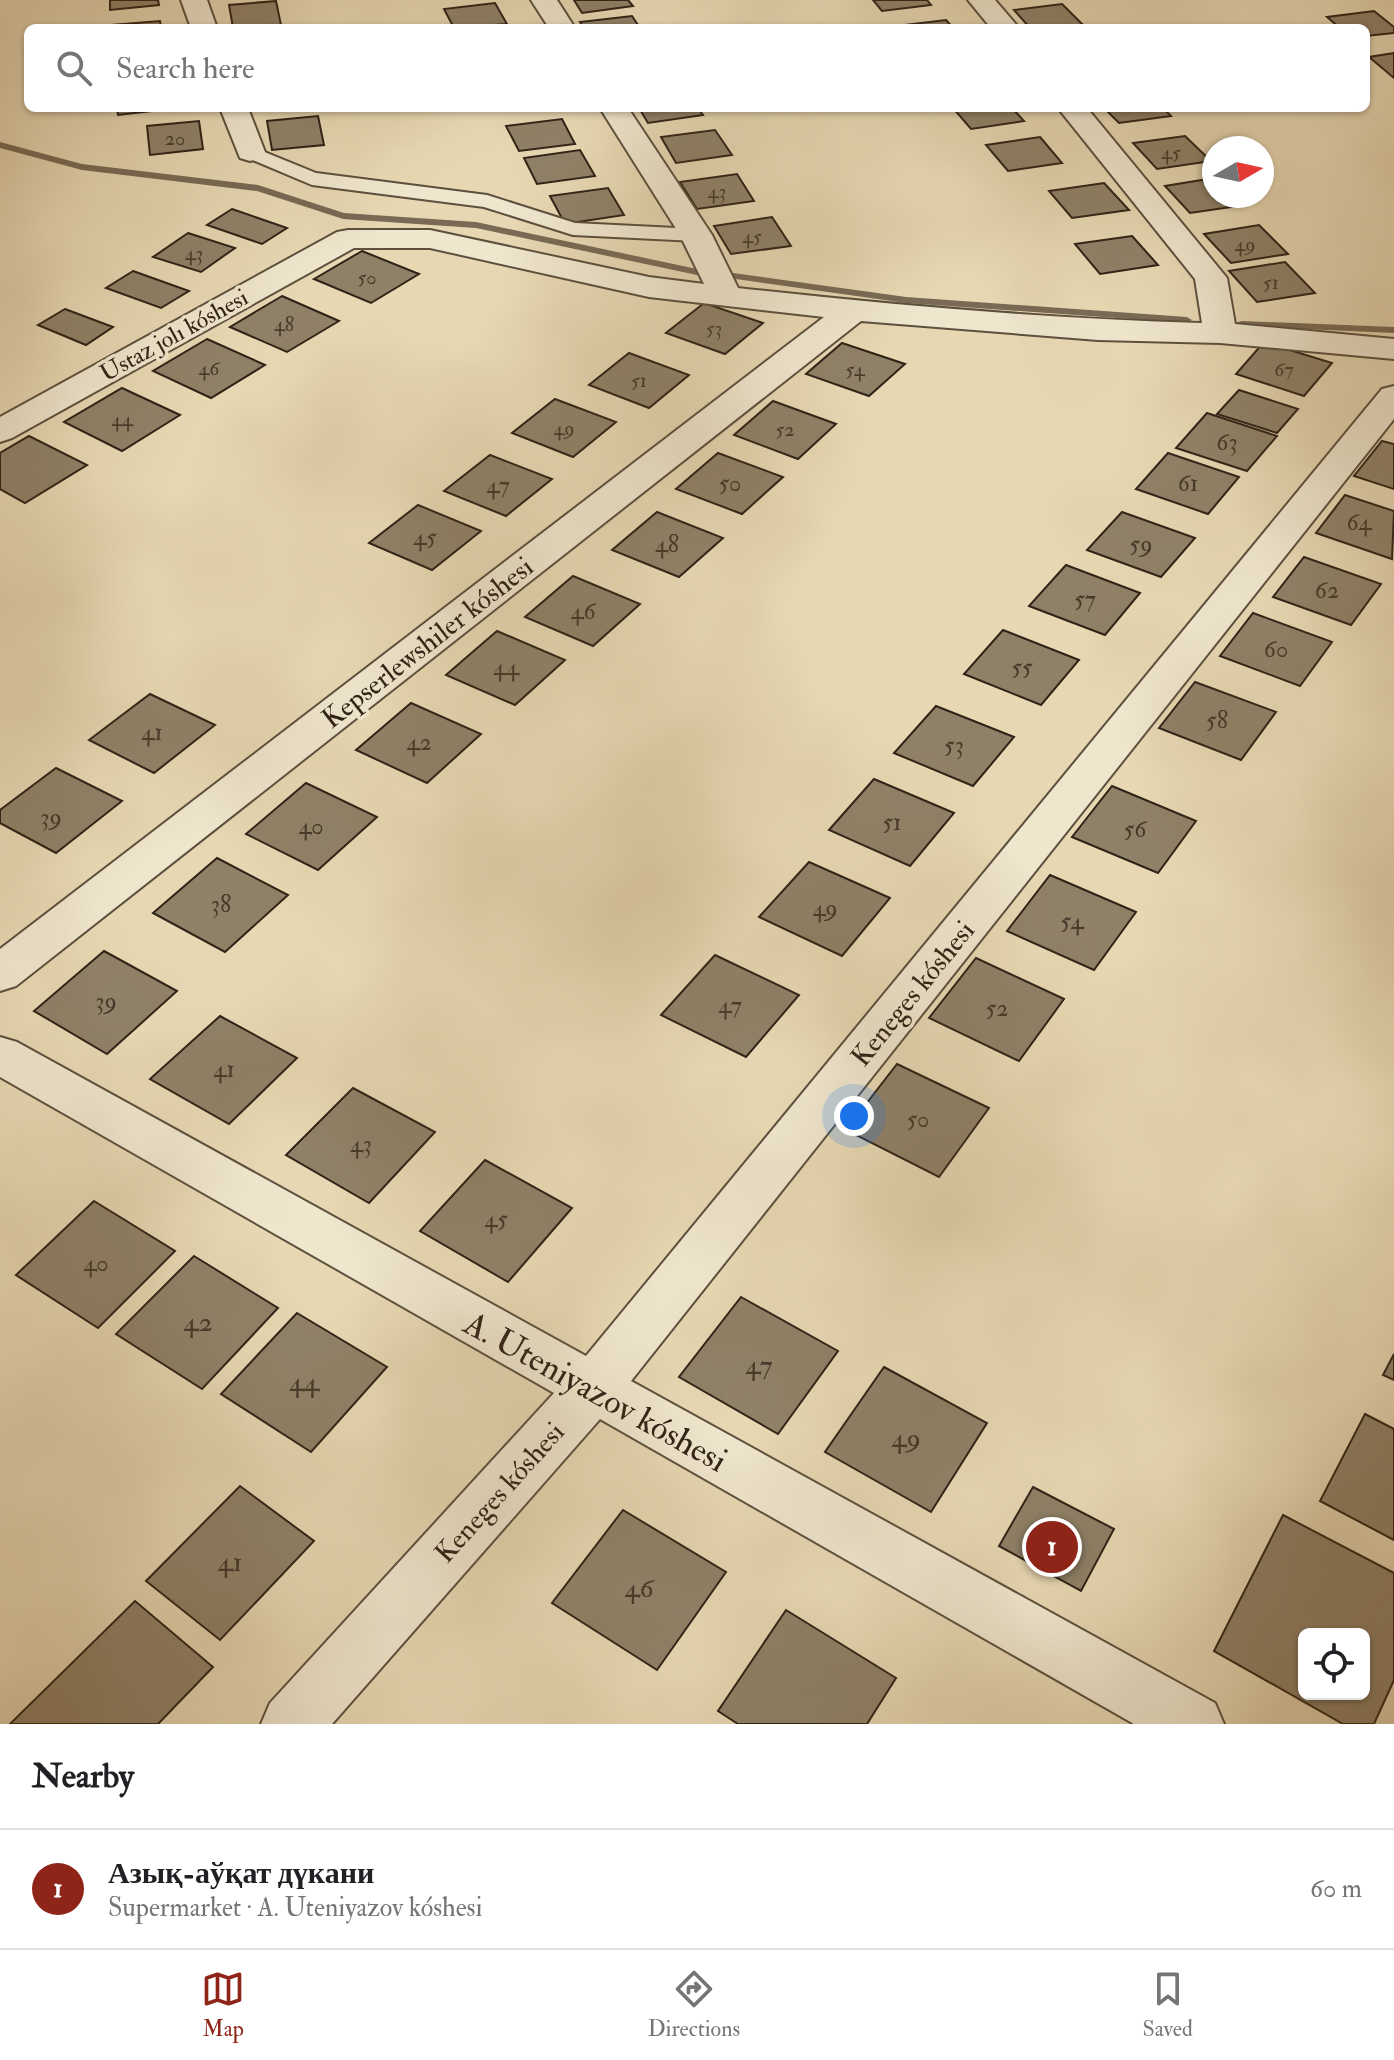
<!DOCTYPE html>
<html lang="en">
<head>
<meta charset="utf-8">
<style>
  body { margin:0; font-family:"IM FELL Double Pica",serif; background:#f2f2f2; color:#202124 }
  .controls { position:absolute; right:24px; bottom:24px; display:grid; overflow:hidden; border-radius:12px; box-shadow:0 2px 6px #0004 }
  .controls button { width:72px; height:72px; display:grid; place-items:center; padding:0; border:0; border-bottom:2px solid #e0e0e0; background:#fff; color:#202124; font:40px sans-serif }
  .compass { position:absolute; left:1202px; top:136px; width:72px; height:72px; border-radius:50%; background:#fff; box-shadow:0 2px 6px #0004; rotate:81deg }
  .you { position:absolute; left:854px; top:1116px; width:28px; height:28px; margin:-20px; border:6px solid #fff; border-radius:50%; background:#1a73e8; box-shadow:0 0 0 12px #1a73e833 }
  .badge { display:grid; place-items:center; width:52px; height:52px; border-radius:50%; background:#8f2418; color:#fff; font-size:26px; font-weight:700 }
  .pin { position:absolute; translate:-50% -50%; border:4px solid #fff; box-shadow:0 2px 8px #0006 }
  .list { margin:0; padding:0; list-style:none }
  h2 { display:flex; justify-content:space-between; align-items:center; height:104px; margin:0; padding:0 32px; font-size:34px }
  h2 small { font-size:26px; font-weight:400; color:#757577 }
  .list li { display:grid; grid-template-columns:52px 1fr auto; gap:24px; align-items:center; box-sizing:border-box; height:120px; padding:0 32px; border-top:2px solid #e0e0e0 }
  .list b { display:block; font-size:30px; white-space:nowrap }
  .list p { margin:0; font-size:26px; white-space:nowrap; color:#757577 }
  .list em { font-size:26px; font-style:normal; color:#757577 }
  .icon { flex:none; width:44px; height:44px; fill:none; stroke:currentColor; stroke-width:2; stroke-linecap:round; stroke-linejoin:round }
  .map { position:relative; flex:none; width:1394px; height:1724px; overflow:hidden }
  .search { position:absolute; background:#fff; box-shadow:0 2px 6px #0004; left:24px; right:24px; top:24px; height:88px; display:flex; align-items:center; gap:20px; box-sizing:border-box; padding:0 28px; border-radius:12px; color:#757577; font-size:30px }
  .sheet { height:224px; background:#fff }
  nav { display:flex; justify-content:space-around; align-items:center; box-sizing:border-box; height:112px; border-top:2px solid #e0e0e0; background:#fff; font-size:22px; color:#757577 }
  nav a { display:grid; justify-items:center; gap:4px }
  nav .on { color:#8f2418 }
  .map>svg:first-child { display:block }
</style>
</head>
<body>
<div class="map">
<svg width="1394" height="1724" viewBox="0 0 1394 1724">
  <rect width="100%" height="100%" fill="#e7d8b3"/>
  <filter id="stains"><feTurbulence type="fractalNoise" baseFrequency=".0025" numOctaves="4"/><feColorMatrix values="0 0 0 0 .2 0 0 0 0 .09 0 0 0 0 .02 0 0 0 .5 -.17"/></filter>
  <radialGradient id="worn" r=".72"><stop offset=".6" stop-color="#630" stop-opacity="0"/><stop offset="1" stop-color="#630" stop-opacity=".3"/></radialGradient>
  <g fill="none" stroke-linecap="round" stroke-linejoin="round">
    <g fill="#786a55" fill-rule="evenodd">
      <path d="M0 142 82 164 258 185 344 213 476 222 697 269 702 272 697 275 476 228 343 219 257 191 82 170 0 148Z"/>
      <path d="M733 273 906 297 1187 317 1192 320 1187 323 906 303 729 278 728 276Z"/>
      <path d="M1242 321 1394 327V333L1238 326V322Z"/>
    </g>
  </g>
  <g fill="#8f8168" stroke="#2f2317" stroke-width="2" fill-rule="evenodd">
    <path d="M110 0H158L159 5 110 10Z"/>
    <path d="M574 0H628L633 6 582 13Z"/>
    <path d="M873 0H927L931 5 882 11Z"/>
    <path d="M276 1 281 25 233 28 229 5Z"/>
    <path d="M495 3 507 24 454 28 444 9Z"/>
    <path d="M1062 4 1083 25 1030 28 1014 10Z"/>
    <path d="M1374 11 1394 27V33L1366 36V28H1340L1327 17Z"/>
    <path d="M632 16 640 28H584L580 22Z"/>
    <path d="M946 20 953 28 896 26Z"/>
    <path d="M160 21 161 28H113L112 25Z"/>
    <path d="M1394 53V78L1369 57Z"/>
    <path d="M117 108H169V109L118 115Z"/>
    <path d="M639 108H698L703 115 648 123Z"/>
    <path d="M953 108H1012L1024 121 971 129Z"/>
    <path d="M1104 108H1163L1171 116 1119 123Z"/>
    <path d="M318 116 324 145 272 150 267 121Z"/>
    <path d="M562 119 575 144 519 151 506 126Z"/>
    <path d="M199 121 203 149 150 155 147 126Z"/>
    <path d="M715 130 732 155 676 163 661 137Z"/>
    <path d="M1185 136 1211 161 1157 169 1133 143Z"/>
    <path d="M1040 137 1062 163 1008 171 986 145Z"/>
    <path d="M580 150 595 176 537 184 524 158Z"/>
    <path d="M737 174 754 201 697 209 680 182Z"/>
    <path d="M1214 178V196H1237L1245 205 1190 213 1165 186Z"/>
    <path d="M1104 183 1129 210 1072 218 1049 191Z"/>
    <path d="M608 188 624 215 565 224 550 196Z"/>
    <path d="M232 209 287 228 262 244 207 225Z"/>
    <path d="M772 217 791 246 731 254 714 226Z"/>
    <path d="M1259 225 1288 254 1231 263 1204 234Z"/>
    <path d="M188 233 235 248 201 272 153 257Z"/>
    <path d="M1132 236 1158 265 1100 274 1075 244Z"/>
    <path d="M362 251 419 274 371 303 314 279Z"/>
    <path d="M1285 262 1315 293 1257 302 1229 271Z"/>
    <path d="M133 271 189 291 161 308 106 288Z"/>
    <path d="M282 296 339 321 287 352 230 327Z"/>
    <path d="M704 303 763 323 725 354 666 333Z"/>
    <path d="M65 309 113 327 86 345 38 325Z"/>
    <path d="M207 339 265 365 211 398 153 371Z"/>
    <path d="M1264 342 1332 363 1304 396 1236 374Z"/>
    <path d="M842 343 905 364 869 396 806 374Z"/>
    <path d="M629 353 689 375 649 408 589 385Z"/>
    <path d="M122 388 180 415 122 451 64 422Z"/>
    <path d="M1239 390 1298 409 1277 433 1217 414Z"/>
    <path d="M555 399 616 422 573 457 512 433Z"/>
    <path d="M773 401 836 424 798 459 734 435Z"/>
    <path d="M1207 413 1277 436 1247 471 1176 448Z"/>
    <path d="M29 436 87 465 25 503 0 489V453Z"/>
    <path d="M1382 441 1394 444V489L1354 476Z"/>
    <path d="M718 453 783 477 742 514 676 489Z"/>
    <path d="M1168 453 1239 477 1208 514 1136 489Z"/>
    <path d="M490 455 552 479 506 516 444 491Z"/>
    <path d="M1345 495 1394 511 1392 559 1316 533Z"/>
    <path d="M418 505 481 531 432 570 369 543Z"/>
    <path d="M657 512 723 538 679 577 612 550Z"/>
    <path d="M1122 512 1195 538 1161 577 1087 550Z"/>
    <path d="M1304 557 1381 584 1351 625 1273 597Z"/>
    <path d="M1066 565 1140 593 1105 635 1029 606Z"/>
    <path d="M573 576 640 604 593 646 525 617Z"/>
    <path d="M1253 613 1332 642 1300 686 1220 656Z"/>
    <path d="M1003 630 1079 660 1041 705 964 674Z"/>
    <path d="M497 631 565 660 515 705 446 675Z"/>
    <path d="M1195 682 1276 712 1241 760 1159 728Z"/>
    <path d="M150 694 215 725 154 773 89 740Z"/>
    <path d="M411 703 481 734 427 783 356 750Z"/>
    <path d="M936 706 1014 737 973 786 894 753Z"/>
    <path d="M56 768 122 801 56 853 0 823V810Z"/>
    <path d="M874 779 954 813 910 866 829 830Z"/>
    <path d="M306 783 377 817 318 870 246 834Z"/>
    <path d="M1112 786 1196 821 1158 873 1072 837Z"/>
    <path d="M217 858 288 895 225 952 153 913Z"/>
    <path d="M809 862 890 898 842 956 759 917Z"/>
    <path d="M1050 875 1136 912 1094 970 1007 931Z"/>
    <path d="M104 951 177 991 107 1054 34 1011Z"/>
    <path d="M715 955 799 995 746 1057 661 1015Z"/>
    <path d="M976 958 1064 999 1019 1061 929 1018Z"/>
    <path d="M220 1016 297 1058 229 1124 150 1079Z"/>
    <path d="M897 1064 989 1108 939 1177 846 1130Z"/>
    <path d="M353 1088 435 1132 369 1203 286 1155Z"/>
    <path d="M485 1160 572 1208 508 1282 420 1231Z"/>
    <path d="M94 1201 175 1251 98 1328 16 1275Z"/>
    <path d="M194 1256 278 1308 202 1389 116 1334Z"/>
    <path d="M741 1297 838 1351 778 1434 679 1377Z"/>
    <path d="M297 1313 387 1367 311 1452 221 1394Z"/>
    <path d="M1394 1354V1380L1383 1375Z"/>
    <path d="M884 1367 987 1423 931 1512 825 1452Z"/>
    <path d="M1365 1414 1394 1429V1540L1320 1501Z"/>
    <path d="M240 1486 314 1541 220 1640 146 1581Z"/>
    <path d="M1033 1487 1114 1529 1081 1591 999 1546Z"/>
    <path d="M623 1510 726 1572 657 1670 552 1603Z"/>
    <path d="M1283 1515 1394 1573V1680L1374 1724H1343L1214 1651ZM1304 1634H1364V1694H1304Z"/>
    <path d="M135 1601 213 1667 158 1724H10Z"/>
    <path d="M786 1610 896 1678 867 1724H738L718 1711Z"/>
  </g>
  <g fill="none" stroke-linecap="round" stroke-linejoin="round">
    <g stroke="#5d503e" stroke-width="4">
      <path id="service" d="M250 146 316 173 487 195 575 223 696 229 707 235 696 241 573 235 484 207 312 185 243 156 240 152 243 148Z"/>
    </g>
    <g stroke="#5d503e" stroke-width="4">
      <g id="minor">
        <path d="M181 0H207L217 28H191Z"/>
        <path d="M531 0H557L575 28H549Z"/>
        <path d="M968 0H995L1019 28H991Z"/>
        <path d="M220 108H248L265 152 260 158 250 161 240 158Z"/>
        <path d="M600 108H628L712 235 738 288C892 305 1047 319 1202 323L1195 279 1058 108H1087L1227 278 1235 324 1394 339V359L1220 343 1098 340 861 321 16 986 0 991V949L824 317 649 297 430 248H354L12 438 0 442V417L337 232 348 230H430L649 277 704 284 680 235Z"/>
        <path d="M1394 386V419L631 1381 1215 1703 1224 1724H1134L600 1419 332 1724H261L270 1703 554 1393 0 1077V1037L17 1042 586 1356 1382 389Z"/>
      </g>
    </g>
    <use href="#service" fill="#efe6ce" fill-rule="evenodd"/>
    <use href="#minor" fill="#efe6ce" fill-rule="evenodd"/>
  </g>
  <g text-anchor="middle" stroke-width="7" stroke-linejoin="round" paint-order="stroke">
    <g font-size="20" fill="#473a2b">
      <text x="175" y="145">20</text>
      <text x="1171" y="159">45</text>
      <text x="717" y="198">43</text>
      <text x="752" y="243">45</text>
      <text x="1245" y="251">49</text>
      <text x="194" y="260">43</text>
      <text x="367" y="284">50</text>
      <text x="1271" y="289">51</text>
      <text x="284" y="331">48</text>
      <text x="714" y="335">53</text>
      <text x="209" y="375">46</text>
      <text x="855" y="376">54</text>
      <text x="1284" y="376">67</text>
      <text x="639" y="387">51</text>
      <text x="122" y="426">44</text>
      <text x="564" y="435">49</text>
      <text x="785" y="436">52</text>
    </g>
    <g font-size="24" fill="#2f2317" stroke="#efe6ce">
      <text transform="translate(174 335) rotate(-29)" y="8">Ustaz jolı kóshesi</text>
    </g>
    <g font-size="24" fill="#473a2b">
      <text x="1227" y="450">63</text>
      <text x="730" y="491">50</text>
      <text x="1188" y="491">61</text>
      <text x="498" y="493">47</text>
      <text x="1359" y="530">64</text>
      <text x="425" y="545">45</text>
      <text x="667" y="552">48</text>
      <text x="1141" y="552">59</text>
      <text x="1327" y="598">62</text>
      <text x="1085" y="607">57</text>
      <text x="583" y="619">46</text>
      <text x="1276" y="657">60</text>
      <text x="506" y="675">44</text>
      <text x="1022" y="675">55</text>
      <text x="1217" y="728">58</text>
      <text x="152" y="740">41</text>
      <text x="419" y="750">42</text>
      <text x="954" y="753">53</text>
      <text x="51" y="825">39</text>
      <text x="892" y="830">51</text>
      <text x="311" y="834">40</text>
      <text x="1135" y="837">56</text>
      <text x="221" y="912">38</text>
      <text x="825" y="916">49</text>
      <text x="1072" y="929">54</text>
      <text x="106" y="1009">39</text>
      <text x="730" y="1013">47</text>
      <text x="997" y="1016">52</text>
      <text x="224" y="1077">41</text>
      <text x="918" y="1127">50</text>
      <text x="361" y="1152">43</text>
      <text x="496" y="1227">45</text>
      <text x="96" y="1271">40</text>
    </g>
    <g font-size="28" fill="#2f2317" stroke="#efe6ce">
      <text transform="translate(427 642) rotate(-38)" y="10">Kepserlewshiler kóshesi</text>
      <text transform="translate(912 993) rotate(-51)" y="10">Keneges kóshesi</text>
      <text transform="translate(499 1492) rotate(-48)" y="10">Keneges kóshesi</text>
    </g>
    <g font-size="28" fill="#473a2b">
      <text x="198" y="1331">42</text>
      <text x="759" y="1374">47</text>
      <text x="304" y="1391">44</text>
      <text x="906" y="1447">49</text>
      <text x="230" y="1571">41</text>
      <text x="639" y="1597">46</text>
    </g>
    <g font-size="34" fill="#2f2317" stroke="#efe6ce">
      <text transform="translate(596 1391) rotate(29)" y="12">A. Uteniyazov kóshesi</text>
    </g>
  </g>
  <rect width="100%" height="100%" filter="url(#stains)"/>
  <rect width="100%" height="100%" fill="url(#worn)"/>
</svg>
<div class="controls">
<button><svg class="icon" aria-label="locate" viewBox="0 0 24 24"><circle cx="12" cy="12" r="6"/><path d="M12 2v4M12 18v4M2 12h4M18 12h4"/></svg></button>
</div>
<svg class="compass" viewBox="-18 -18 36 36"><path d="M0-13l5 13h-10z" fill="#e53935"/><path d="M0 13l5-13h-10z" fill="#757577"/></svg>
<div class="you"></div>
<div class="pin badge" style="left:1052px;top:1547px">1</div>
<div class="search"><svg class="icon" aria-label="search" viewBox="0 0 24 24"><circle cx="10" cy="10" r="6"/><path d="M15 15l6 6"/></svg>Search here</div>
</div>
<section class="sheet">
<h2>Nearby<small></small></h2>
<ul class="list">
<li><span class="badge">1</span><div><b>Азық-аўқат дүкани</b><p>Supermarket · A. Uteniyazov kóshesi</p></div><em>60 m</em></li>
</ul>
</section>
<nav>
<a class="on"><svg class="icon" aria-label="map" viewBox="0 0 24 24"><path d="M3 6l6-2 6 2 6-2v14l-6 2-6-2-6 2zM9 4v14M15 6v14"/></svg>Map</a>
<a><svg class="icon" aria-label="directions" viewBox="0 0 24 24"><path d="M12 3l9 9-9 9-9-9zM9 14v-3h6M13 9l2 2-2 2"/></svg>Directions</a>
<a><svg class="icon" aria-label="saved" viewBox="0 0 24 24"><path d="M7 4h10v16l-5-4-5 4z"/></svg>Saved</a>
</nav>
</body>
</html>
